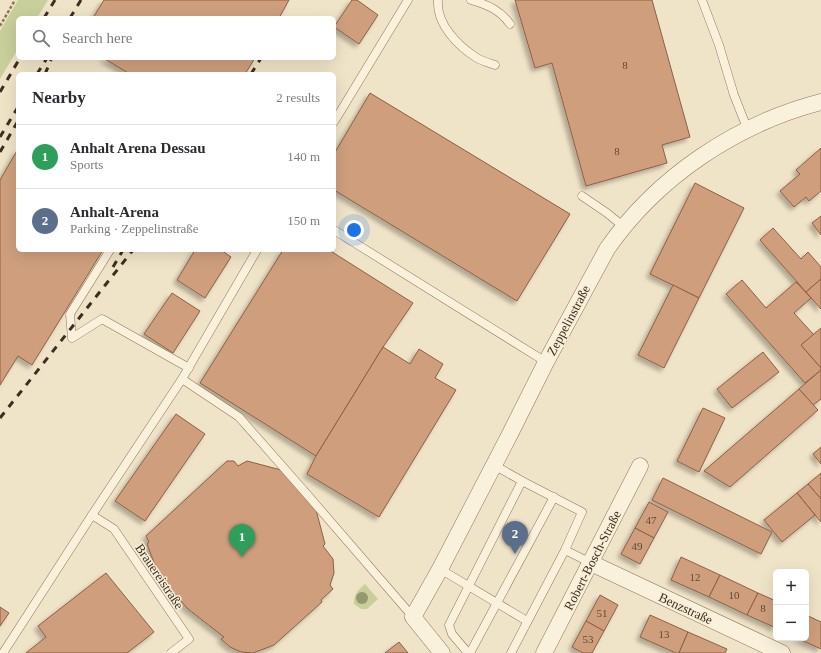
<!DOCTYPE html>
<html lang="en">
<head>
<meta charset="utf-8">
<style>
  body { margin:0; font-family:"Times New Roman",serif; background:#f7f7f7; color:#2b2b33 }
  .controls { position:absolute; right:12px; bottom:12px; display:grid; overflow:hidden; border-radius:6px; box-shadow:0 4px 16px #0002 }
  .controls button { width:36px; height:36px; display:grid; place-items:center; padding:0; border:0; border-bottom:1px solid #e1e1e2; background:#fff; color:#2b2b33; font:20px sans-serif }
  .you { position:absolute; left:354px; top:230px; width:14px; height:14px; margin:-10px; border:3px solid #fff; border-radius:50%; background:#1a73e8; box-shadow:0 0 0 6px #1a73e833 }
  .badge { display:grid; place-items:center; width:26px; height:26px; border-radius:50%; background:#9e2a2b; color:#fff; font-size:13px; font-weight:700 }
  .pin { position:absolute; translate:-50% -33px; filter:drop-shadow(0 1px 2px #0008) }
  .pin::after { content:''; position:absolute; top:21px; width:14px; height:12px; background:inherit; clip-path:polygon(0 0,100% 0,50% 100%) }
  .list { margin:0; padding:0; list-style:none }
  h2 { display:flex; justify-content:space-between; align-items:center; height:52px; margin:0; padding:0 16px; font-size:17px }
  h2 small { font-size:13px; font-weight:400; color:#7c7c81 }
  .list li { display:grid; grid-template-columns:26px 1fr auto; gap:12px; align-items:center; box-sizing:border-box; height:64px; padding:0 16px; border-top:1px solid #e1e1e2 }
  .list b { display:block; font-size:15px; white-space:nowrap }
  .list p { margin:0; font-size:13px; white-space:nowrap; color:#7c7c81 }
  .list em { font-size:13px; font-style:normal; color:#7c7c81 }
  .icon { flex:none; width:22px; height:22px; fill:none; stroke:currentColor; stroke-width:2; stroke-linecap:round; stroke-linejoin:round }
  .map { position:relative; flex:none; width:821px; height:653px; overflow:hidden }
  .search { position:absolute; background:#fff; box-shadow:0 4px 16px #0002; left:16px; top:16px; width:320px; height:44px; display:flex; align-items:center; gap:10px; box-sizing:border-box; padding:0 14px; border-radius:6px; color:#7c7c81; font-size:15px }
  .panel { position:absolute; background:#fff; box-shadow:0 4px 16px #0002; left:16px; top:72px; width:320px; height:180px; border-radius:6px }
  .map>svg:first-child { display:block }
</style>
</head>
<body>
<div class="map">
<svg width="821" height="653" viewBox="0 0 821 653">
  <defs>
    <filter id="shadow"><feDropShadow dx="-3.5" dy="3.5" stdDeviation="2" flood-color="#0004"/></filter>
  </defs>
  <rect width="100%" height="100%" fill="#f0e4c8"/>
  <g fill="#c9cf9b">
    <path d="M18 0H48L37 18H18V49L0 79V31Z"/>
    <path d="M365 584 378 599 367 609H361L354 604C353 595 358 590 365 584Z"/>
  </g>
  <g fill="#cf9f7d" stroke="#8d5f41" filter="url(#shadow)">
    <path d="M104 0H289L279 18H93Z"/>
    <path d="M352 0H357L378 15 359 44 334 27Z"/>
    <path d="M515 0H652L690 137 662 145 667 163 586 186 552 63 535 68Z"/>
    <path d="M103 58H255L245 74H130Z"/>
    <path d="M370 93 570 214 517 301 334 190V154Z"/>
    <path d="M821 148V191L809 201 806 197 794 207 780 191 800 174 796 170Z"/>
    <path d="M18 149V250H103L32 365 18 356 0 385V180Z"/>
    <path d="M695 183 744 208 699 298 650 274Z"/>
    <path d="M821 216V235L812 223Z"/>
    <path d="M773 228 801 259 808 252 821 267V279L806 292 760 240Z"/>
    <path d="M195 250H221L231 257 205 298 177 280Z"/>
    <path d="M283 250H329L413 303 383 347 316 456 200 383Z"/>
    <path d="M821 279V309L806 292Z"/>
    <path d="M742 280 766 308 796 282 811 298 794 313 814 335 801 345 821 368V370L805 383 726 294Z"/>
    <path d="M673 285 699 298 664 368 638 355Z"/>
    <path d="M172 293 200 311 173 353 144 334Z"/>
    <path d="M821 328V368L801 345Z"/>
    <path d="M383 347 410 364 419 349 443 364 435 378 456 390 379 517 307 474 316 456Z"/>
    <path d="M763 352 779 372 732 408 717 389Z"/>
    <path d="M821 370V399L813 405 799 389Z"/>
    <path d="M799 389 818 410 730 487 704 471Z"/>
    <path d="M703 408 725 418 699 472 677 461Z"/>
    <path d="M176 414 205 434 145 521 115 501Z"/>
    <path d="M821 447V464L813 454Z"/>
    <path d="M227 461H234L238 466 247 461 285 471 315 506 325 544 323 546 333 559 334 573 330 585 333 589 321 600 322 602 274 645 253 653 241 652 230 647 221 639 224 637 188 609 169 588 162 578 156 568 147 544 149 542 146 536Z"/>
    <path d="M821 473V499L808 484Z"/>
    <path d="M663 478 772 532 761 554 652 500Z"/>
    <path d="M808 484 821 499V522L797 493Z"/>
    <path d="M797 493 815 515 782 542 764 520Z"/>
    <path d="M649 502 668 512 654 538 635 528Z"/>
    <path d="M635 528 654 538 640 564 621 554Z"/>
    <path d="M681 557 720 575 709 597 671 580Z"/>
    <path d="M106 573 154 632 127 653H26L46 637 38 626Z"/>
    <path d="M720 575 758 593 747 615 709 597Z"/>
    <path d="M758 593 776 601V628L747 615Z"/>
    <path d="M600 595 618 605 604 631 586 621Z"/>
    <path d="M0 607 9 613 0 626Z"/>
    <path d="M650 615 688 632 679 653H676L640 637Z"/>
    <path d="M806 615 821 622V649L797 638H806Z"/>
    <path d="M586 621 604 631 592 653H583L572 647Z"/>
    <path d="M688 632 727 649 725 653H679Z"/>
    <path d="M399 642 408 653H385Z"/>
  </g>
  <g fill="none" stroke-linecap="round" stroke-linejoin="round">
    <g stroke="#8d765c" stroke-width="9">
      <g id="service">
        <path d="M438 0C436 24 458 46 477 58 482 61 489 63 495 65"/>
        <path d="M471 0C488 5 500 10 510 24"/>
        <path d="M702 0 719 45 734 95 747 128"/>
        <path d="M334 122 408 0"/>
        <path d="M582 196 607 213 624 227"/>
        <path d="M334 230 546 362"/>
        <path d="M110 250 70 314 72 338 102 319 189 368"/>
        <path d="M182 379 239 417 305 492 413 617"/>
        <path d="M494 465 522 481"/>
        <path d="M92 515 114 529 189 639 171 653"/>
        <path d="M565 550 591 563"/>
        <path d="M440 569 527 621"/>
        <path d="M3 653 92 515 182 379 257 250"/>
        <path d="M468 653 452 634 449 625 522 481 582 512 565 550 511 653"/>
        <path d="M470 653 554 497"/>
      </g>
    </g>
    <g stroke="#8d765c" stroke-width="17">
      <g id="minor">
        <path d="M591 563 782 653"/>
        <path d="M442 653 413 617 440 569 510 434 546 362 607 249C657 177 736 124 821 102"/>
        <path d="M544 653 640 466"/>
      </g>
    </g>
    <path stroke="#8d765c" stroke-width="2.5" stroke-dasharray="3 2" stroke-linecap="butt" d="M0 26 15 0"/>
    <use href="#service" stroke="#faf1dc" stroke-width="8"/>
    <use href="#minor" stroke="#faf1dc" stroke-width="16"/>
    <g stroke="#3d2e20" stroke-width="3" stroke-dasharray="7 7" stroke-linecap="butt">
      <path d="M44 18 55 0"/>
      <path d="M70 18 81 0"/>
      <path d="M37 74 47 58"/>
      <path d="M45 74 51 60"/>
      <path d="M251 74 261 58"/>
      <path d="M0 92 20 58"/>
      <path d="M0 137 18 107"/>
      <path d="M0 152 18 121"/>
      <path d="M113 267 123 250"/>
      <path d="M0 418 133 250"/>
    </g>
  </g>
  <circle fill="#96986f" cx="362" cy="598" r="6"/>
  <g text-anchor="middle" stroke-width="3" stroke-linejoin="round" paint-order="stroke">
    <g font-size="11" fill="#624a37">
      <text x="625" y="69">8</text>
      <text x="617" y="155">8</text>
      <text x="651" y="524">47</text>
      <text x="637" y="550">49</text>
      <text x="695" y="581">12</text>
      <text x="734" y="599">10</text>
      <text x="763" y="612">8</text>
      <text x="602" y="617">51</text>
      <text x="664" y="638">13</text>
      <text x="588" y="643">53</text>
    </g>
    <g font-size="13" fill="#3d2e20" stroke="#f7eed8">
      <text transform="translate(568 320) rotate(-62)" y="5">Zeppelinstraße</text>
      <text transform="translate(592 560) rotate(-63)" y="5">Robert-Bosch-Straße</text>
      <text transform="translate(160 576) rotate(56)" y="5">Brauereistraße</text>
      <text transform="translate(686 608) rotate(25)" y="5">Benzstraße</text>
    </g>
  </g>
</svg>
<div class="controls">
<button>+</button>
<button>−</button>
</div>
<div class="you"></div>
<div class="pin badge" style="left:242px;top:557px;background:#2e9e5b">1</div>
<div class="pin badge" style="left:515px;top:554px;background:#5c6f8a">2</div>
<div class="search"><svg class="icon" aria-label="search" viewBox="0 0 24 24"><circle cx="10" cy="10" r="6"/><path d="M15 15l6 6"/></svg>Search here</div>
<section class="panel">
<h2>Nearby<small>2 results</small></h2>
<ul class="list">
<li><span class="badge" style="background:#2e9e5b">1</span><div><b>Anhalt Arena Dessau</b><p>Sports</p></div><em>140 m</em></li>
<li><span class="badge" style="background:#5c6f8a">2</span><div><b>Anhalt-Arena</b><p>Parking · Zeppelinstraße</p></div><em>150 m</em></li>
</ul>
</section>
</div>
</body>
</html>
